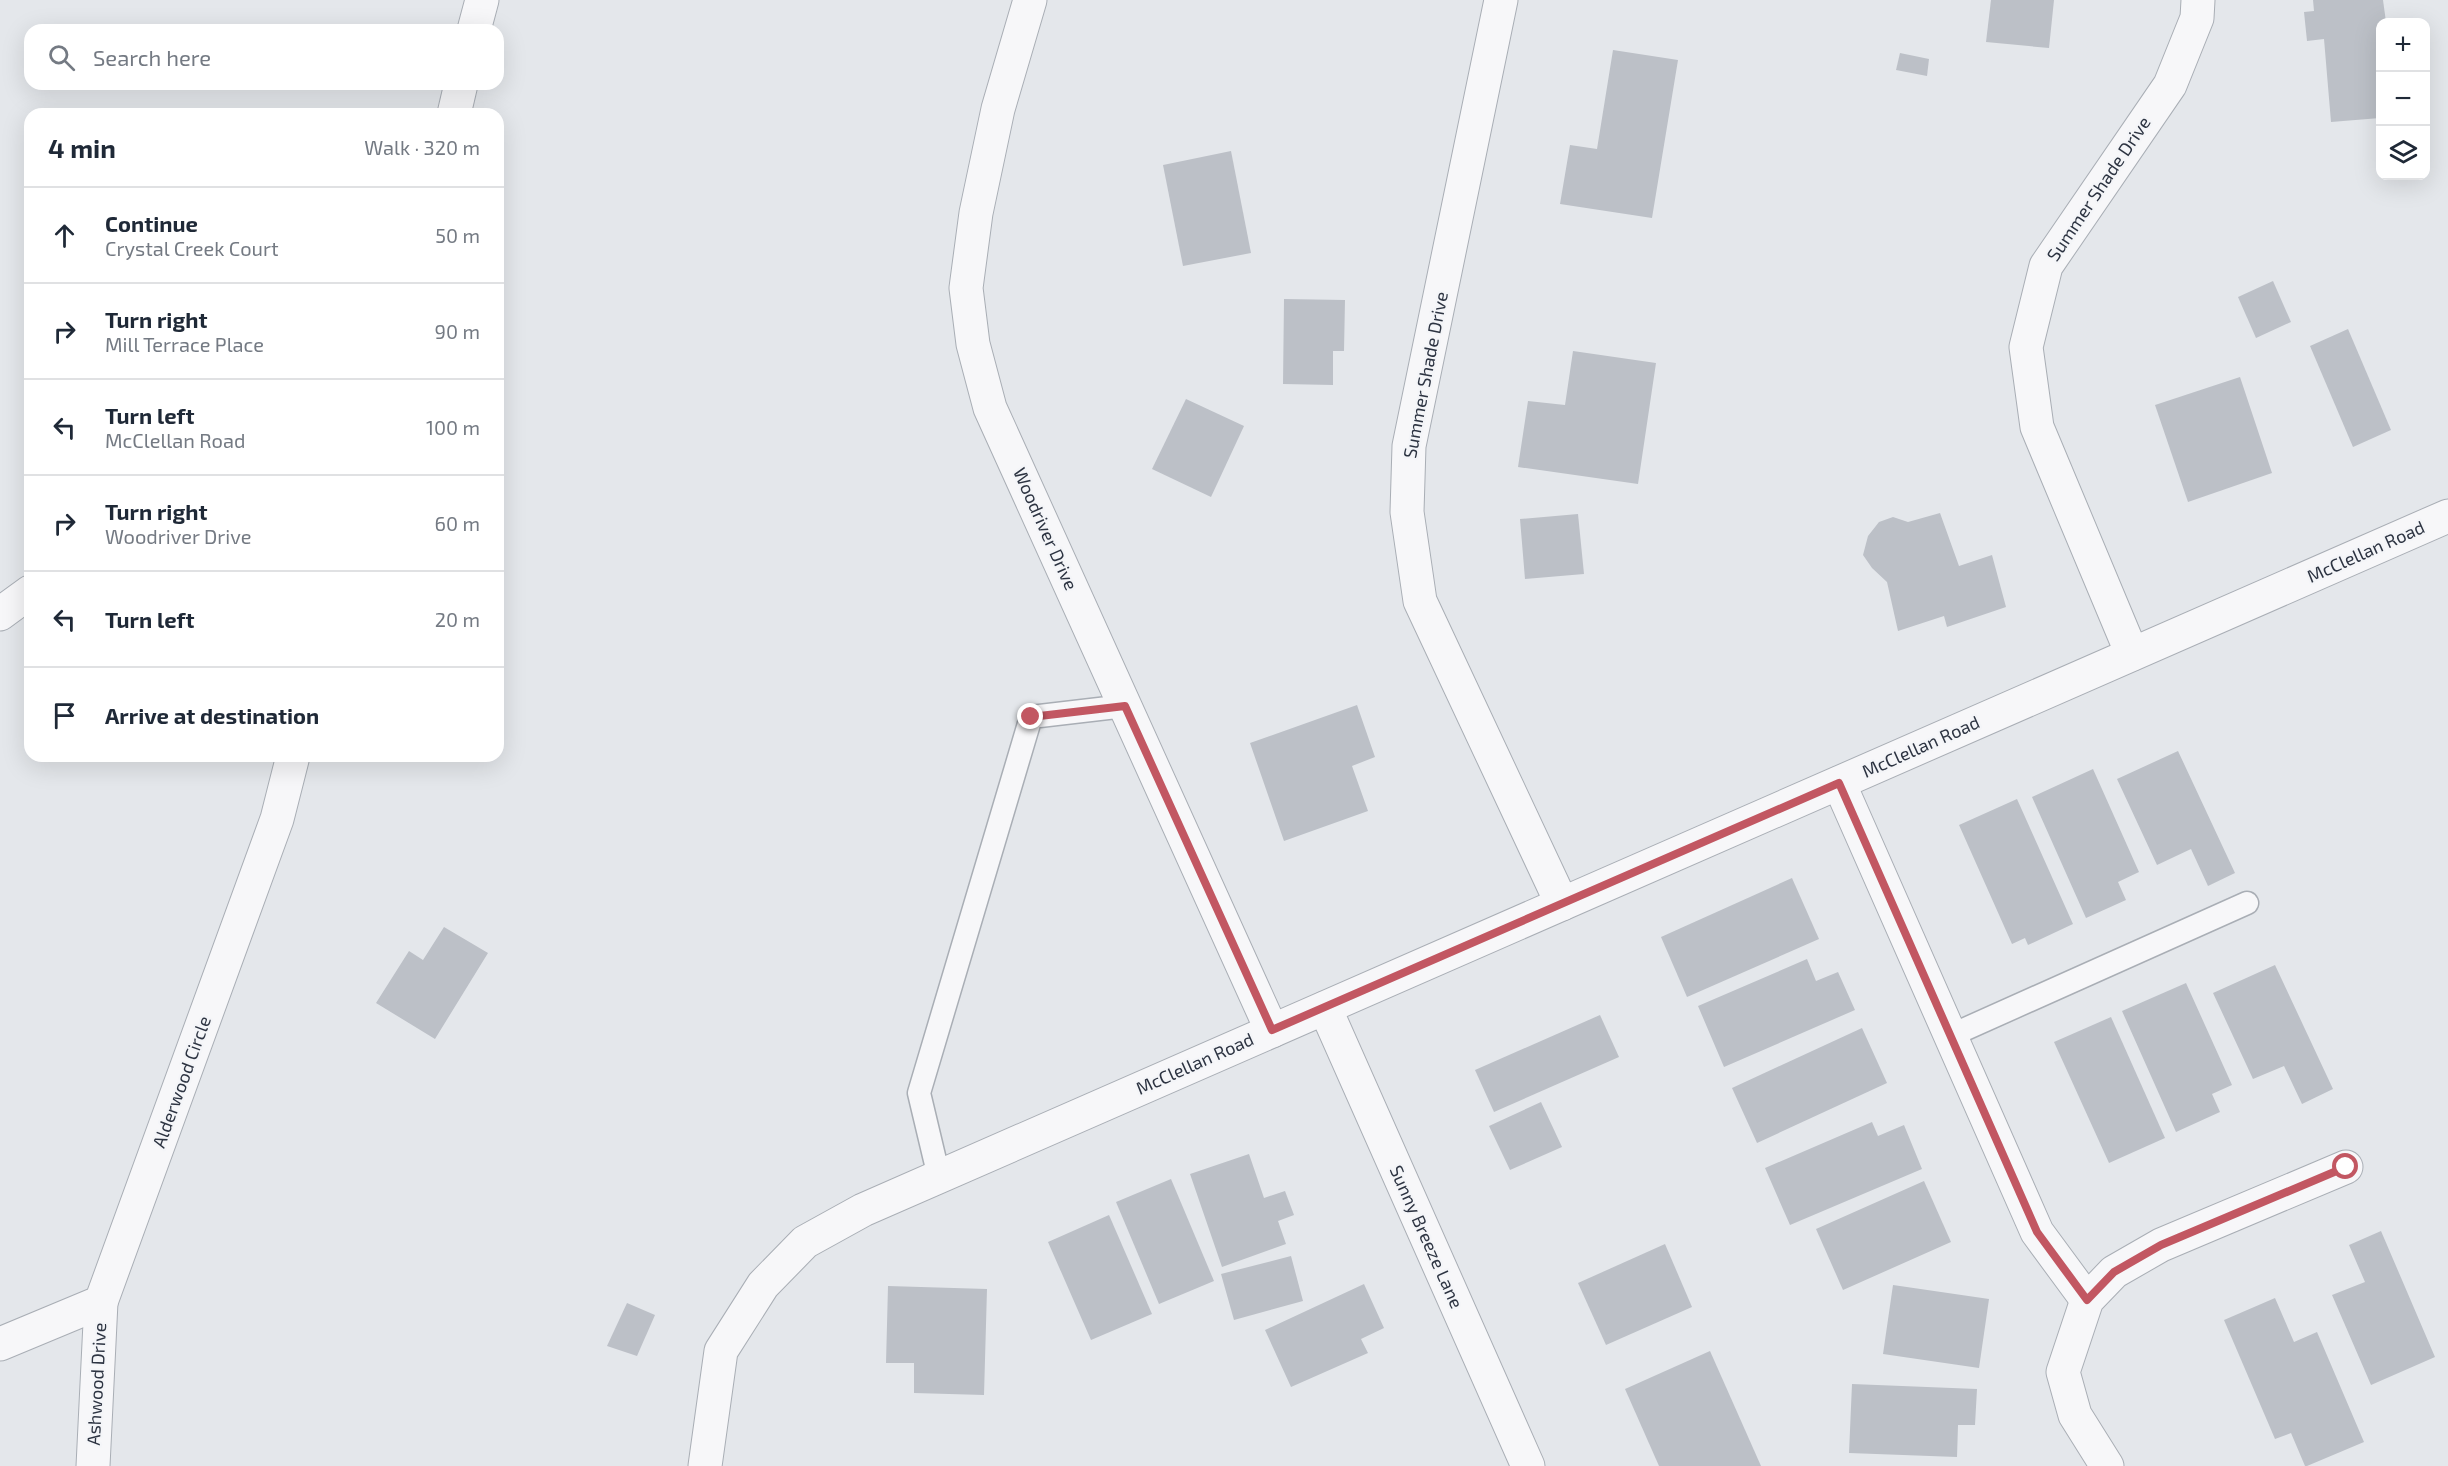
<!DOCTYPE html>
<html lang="en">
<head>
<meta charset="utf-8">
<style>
  body { margin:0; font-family:"Exo 2",sans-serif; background:#f6f6f7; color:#1f2937 }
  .controls { position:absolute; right:18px; top:18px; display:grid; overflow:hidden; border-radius:12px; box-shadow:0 6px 24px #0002 }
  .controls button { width:54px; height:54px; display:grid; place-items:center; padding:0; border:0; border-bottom:2px solid #e0e1e3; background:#fff; color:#1f2937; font:30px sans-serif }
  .stop { position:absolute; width:18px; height:18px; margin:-14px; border:4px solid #c25762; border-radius:50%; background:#fff }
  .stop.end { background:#c25762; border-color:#fff; box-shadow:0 2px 6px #0008 }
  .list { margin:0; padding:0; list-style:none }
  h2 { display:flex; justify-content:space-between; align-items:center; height:78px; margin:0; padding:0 24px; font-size:26px }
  h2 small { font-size:20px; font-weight:400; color:#747a83 }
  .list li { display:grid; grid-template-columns:39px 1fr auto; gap:18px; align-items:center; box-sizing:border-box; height:96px; padding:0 24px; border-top:2px solid #e0e1e3 }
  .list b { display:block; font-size:22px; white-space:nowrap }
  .list p { margin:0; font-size:20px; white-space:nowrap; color:#747a83 }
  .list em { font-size:20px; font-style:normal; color:#747a83 }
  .icon { flex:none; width:33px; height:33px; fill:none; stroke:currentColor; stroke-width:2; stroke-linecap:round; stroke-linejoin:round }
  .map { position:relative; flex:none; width:2448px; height:1466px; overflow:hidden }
  .search { position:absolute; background:#fff; box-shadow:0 6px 24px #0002; left:24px; top:24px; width:480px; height:66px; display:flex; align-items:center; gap:15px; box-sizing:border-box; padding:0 21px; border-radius:18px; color:#747a83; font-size:22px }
  .panel { position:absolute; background:#fff; box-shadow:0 6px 24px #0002; left:24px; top:108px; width:480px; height:654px; border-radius:18px }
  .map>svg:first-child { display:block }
</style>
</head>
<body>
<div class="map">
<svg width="2448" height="1466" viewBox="0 0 2448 1466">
  <rect width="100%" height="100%" fill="#e4e7eb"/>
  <g fill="#bcc0c7">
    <path d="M1991 0H2054L2049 48 1986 42Z"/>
    <path d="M2313 0H2383L2386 22H2380V71H2378L2380 118 2331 122 2324 39 2307 41 2304 12 2314 11Z"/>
    <path d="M1613 50 1678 60 1652 218 1560 204 1570 145 1597 149Z"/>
    <path d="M1900 53 1929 59 1927 76 1896 70Z"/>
    <path d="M1231 151 1251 253 1183 266 1163 165Z"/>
    <path d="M2273 281 2291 322 2256 338 2238 297Z"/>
    <path d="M1284 299 1345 300 1344 351H1333V385L1283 384Z"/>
    <path d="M2348 329 2391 430 2353 447 2310 346Z"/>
    <path d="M1573 351 1656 363 1638 484 1518 467 1528 401 1565 405Z"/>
    <path d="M2240 377 2272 473 2188 502 2155 405Z"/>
    <path d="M1186 399 1244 426 1211 497 1152 469Z"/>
    <path d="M1940 513 1959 566 1992 555 2006 607 1947 627 1944 616 1898 631 1887 582 1872 568 1863 555 1868 536 1879 522 1893 517 1908 522Z"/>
    <path d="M1578 514 1584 574 1525 579 1520 519Z"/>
    <path d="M1357 705 1375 757 1352 766 1368 811 1284 841 1250 743Z"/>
    <path d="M2178 751 2235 873 2208 886 2191 849 2157 865 2117 779Z"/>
    <path d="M2093 769 2139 872 2118 882 2126 900 2086 918 2032 797Z"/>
    <path d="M2017 799 2073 924 2028 945 2025 938 2012 944 1959 825Z"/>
    <path d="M1792 878 1819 939 1687 997 1661 937Z"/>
    <path d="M444 927 488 953 435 1039 376 1003 409 951 423 960Z"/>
    <path d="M1807 959 1816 981 1838 972 1855 1010 1724 1067 1698 1006Z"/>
    <path d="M2275 965 2333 1089 2302 1104 2284 1066 2253 1079 2213 993Z"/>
    <path d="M2186 983 2232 1085 2212 1094 2220 1112 2176 1132 2122 1011Z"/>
    <path d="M1600 1015 1619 1057 1494 1112 1475 1070Z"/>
    <path d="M2111 1017 2165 1138 2109 1163 2054 1042Z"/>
    <path d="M1862 1028 1887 1083 1757 1143 1732 1088Z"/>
    <path d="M1541 1102 1562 1147 1510 1170 1489 1126Z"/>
    <path d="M1872 1122 1878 1136 1904 1125 1922 1169 1790 1225 1765 1168Z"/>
    <path d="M1249 1154 1264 1198 1285 1191 1294 1215 1278 1221 1286 1244 1222 1267 1190 1174Z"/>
    <path d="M1171 1179 1214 1281 1159 1304 1116 1202Z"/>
    <path d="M1924 1181 1951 1242 1843 1290 1816 1229Z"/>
    <path d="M1109 1215 1152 1314 1091 1340 1048 1242Z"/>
    <path d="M2381 1231 2435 1357 2371 1385 2332 1295 2365 1282 2349 1245Z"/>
    <path d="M1665 1244 1692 1307 1606 1345 1578 1283Z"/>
    <path d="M1291 1256 1303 1301 1234 1320 1221 1274Z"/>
    <path d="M1364 1284 1384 1328 1361 1339 1368 1353 1291 1387 1265 1330Z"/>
    <path d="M1893 1285 1989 1299 1979 1368 1883 1354Z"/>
    <path d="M888 1286 987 1289 984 1395 914 1393V1363H886Z"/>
    <path d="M2275 1298 2294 1342 2317 1332 2364 1442 2307 1466H2305L2291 1433 2275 1439 2224 1320Z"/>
    <path d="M627 1303 655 1315 637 1356 607 1346Z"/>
    <path d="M1710 1351 1761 1466H1659L1625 1389Z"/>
    <path d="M1852 1384 1977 1389 1975 1425H1958L1957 1457 1849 1453Z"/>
  </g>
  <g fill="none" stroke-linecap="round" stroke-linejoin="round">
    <g stroke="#a9aeb5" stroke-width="25">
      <g id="lane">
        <path d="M1952 1035 2247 903"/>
        <path d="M939 1177 919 1093 1031 717 1125 706"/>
      </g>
    </g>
    <g stroke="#a9aeb5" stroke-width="35">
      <g id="street">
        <path d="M1030 0 998 109 976 213 966 288 973 344 990 408 1272 1031"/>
        <path d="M1501 0 1409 446 1407 512 1420 601 1562 904"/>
        <path d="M474 30 482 0"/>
        <path d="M454 114 461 84"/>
        <path d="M0 614 30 592"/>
        <path d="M2132 654 2037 427 2026 347 2046 266 2170 85 2197 18 2198 0"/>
        <path d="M1839 783 2037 1232 2087 1300"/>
        <path d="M1325 1008 1528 1466"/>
        <path d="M0 1344 101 1302 277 819 293 756"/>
        <path d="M93 1466 101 1302"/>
        <path d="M705 1466 721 1351 763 1285 805 1242 863 1210 2448 516"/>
        <path d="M2107 1466 2075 1415 2063 1372 2087 1300 2114 1272 2161 1245 2346 1167"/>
      </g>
    </g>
    <use href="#lane" stroke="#f7f7f9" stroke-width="22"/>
    <use href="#street" stroke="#f7f7f9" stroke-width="33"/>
  </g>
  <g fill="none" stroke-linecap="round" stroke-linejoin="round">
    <path stroke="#c25762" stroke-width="8" d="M1031 717 1125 706 1272 1030 1839 783 2037 1232 2087 1300 2114 1272 2161 1245 2346 1167"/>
  </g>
  <g text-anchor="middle" stroke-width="4.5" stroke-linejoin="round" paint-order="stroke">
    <g font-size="18" fill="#2d3442" stroke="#f4f5f8">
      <text transform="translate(2099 189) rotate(-56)" y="6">Summer Shade Drive</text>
      <text transform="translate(1426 375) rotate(-79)" y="6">Summer Shade Drive</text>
      <text transform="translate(1045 529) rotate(66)" y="6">Woodriver Drive</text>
      <text transform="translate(2366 552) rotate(-24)" y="6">McClellan Road</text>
      <text transform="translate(1921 747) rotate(-24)" y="6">McClellan Road</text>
      <text transform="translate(1195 1064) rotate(-24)" y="6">McClellan Road</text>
      <text transform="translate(182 1082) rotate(-70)" y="6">Alderwood Circle</text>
      <text transform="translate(1426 1237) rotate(66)" y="6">Sunny Breeze Lane</text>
      <text transform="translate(97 1384) rotate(-87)" y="6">Ashwood Drive</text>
    </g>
  </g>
</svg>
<div class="controls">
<button>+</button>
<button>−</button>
<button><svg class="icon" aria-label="layers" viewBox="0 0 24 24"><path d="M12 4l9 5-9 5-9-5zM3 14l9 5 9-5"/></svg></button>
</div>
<div class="stop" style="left:2346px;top:1167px"></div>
<div class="stop end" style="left:1031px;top:717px"></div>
<div class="search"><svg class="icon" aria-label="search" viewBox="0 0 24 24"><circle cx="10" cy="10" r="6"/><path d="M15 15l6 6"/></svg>Search here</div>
<section class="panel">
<h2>4 min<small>Walk · 320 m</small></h2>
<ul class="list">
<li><svg class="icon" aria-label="ahead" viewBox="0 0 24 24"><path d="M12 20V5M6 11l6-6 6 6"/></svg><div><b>Continue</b><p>Crystal Creek Court</p></div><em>50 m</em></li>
<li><svg class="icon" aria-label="right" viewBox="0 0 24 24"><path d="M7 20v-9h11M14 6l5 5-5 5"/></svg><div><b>Turn right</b><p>Mill Terrace Place</p></div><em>90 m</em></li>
<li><svg class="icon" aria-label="left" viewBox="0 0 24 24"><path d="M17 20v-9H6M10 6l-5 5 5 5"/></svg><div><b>Turn left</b><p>McClellan Road</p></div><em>100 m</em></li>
<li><svg class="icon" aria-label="right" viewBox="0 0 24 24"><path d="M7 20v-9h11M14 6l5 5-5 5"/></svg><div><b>Turn right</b><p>Woodriver Drive</p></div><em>60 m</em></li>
<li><svg class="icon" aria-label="left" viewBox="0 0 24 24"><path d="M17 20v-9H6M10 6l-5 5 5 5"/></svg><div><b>Turn left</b></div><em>20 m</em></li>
<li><svg class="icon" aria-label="arrive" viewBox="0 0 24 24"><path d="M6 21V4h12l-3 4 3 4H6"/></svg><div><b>Arrive at destination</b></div></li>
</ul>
</section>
</div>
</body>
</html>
